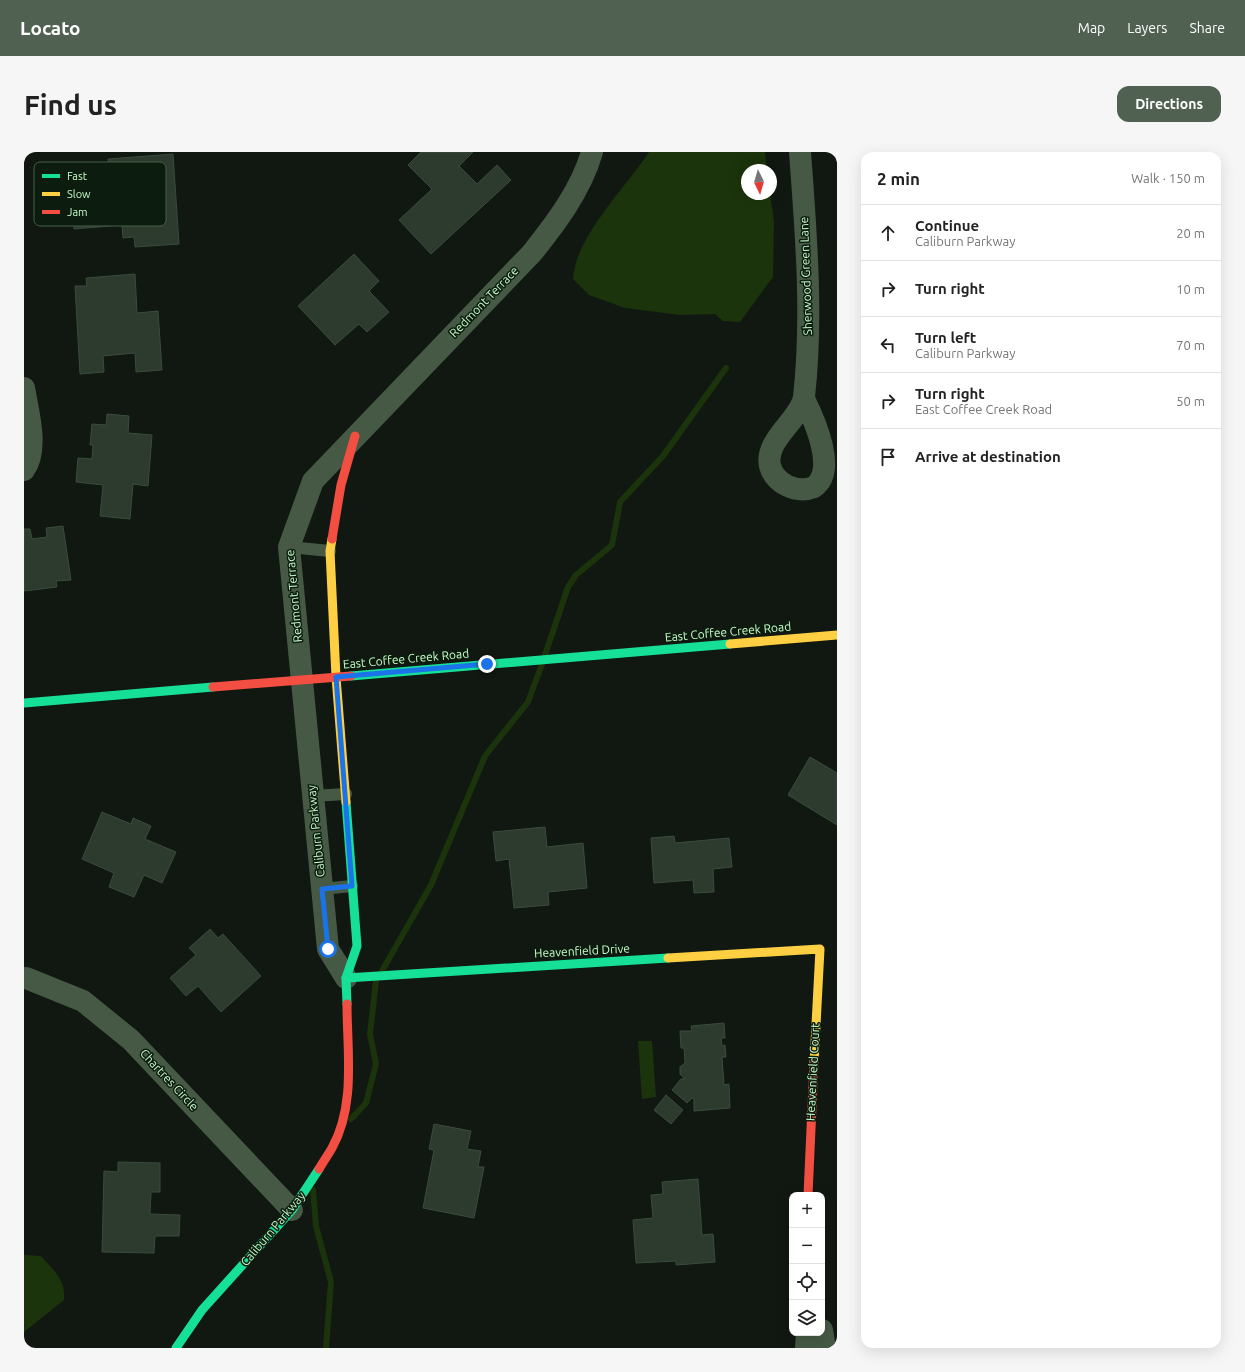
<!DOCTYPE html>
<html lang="en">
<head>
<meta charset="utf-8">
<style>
  body { margin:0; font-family:Ubuntu,sans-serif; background:#f6f6f6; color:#222 }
  .controls { position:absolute; right:12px; bottom:12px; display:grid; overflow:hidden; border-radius:8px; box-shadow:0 4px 16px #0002 }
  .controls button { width:36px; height:36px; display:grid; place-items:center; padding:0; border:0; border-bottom:1px solid #e0e0e0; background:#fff; color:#222; font:20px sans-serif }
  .compass { position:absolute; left:717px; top:12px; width:36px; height:36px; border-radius:50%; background:#fff; box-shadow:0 4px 16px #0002; rotate:175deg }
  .stop { position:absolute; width:12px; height:12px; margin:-9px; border:3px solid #1a73e8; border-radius:50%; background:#fff }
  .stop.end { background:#1a73e8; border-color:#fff; box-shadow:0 1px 4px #0008 }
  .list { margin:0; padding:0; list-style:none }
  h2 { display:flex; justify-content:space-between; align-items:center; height:52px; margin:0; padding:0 16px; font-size:17px }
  h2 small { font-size:13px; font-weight:400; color:#767676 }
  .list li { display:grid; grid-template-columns:26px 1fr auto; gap:12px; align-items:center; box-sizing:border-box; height:56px; padding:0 16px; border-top:1px solid #e0e0e0 }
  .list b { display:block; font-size:15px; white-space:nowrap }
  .list p { margin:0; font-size:13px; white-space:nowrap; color:#767676 }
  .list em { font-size:13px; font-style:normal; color:#767676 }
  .icon { flex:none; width:22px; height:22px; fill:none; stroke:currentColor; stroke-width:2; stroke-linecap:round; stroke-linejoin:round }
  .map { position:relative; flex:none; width:813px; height:1196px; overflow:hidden; border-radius:12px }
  header { display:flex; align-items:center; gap:24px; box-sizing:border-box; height:56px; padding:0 20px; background:#506151; color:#fff }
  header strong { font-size:19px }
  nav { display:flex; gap:22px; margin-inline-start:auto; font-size:14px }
  .intro { display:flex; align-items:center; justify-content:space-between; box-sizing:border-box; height:96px; padding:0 24px }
  h1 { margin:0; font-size:28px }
  .button { padding:10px 18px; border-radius:12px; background:#506151; color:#fff; font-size:14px; font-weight:700 }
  main { display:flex; gap:24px; padding:0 24px }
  aside { flex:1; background:#fff; border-radius:12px; box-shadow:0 4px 16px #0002 }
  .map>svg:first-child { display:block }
</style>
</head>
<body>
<header>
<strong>Locato</strong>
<nav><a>Map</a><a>Layers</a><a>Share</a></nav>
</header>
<div class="intro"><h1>Find us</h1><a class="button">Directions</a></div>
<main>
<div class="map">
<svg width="813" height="1196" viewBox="0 0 813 1196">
  <rect width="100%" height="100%" fill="#101811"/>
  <g fill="#1b340b">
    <path d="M625 0H741L743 18H723V42H746L750 69 749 125 716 170 699 169 691 162 656 163 601 156 565 143 549 127C551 85 603 34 625 0Z"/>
    <path d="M614 889H628L632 945 618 947Z"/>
    <path d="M0 1103 17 1104C29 1118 42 1127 40 1148L0 1180Z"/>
  </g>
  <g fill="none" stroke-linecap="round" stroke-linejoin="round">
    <g stroke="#1b340b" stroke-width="6">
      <path d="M521 503 544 435 552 423 588 393 596 350 639 304 702 216"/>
      <path d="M358 819 407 733 461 604 504 550 518 512"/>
      <path d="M327 967 342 951 352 912 346 882 352 829"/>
      <path d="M289 1038 292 1074 307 1130 302 1196"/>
    </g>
  </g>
  <g fill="#2c3b2e" stroke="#3a4c3c">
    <path d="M397 0H449L435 14 453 32 473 13 487 28 407 102 375 68 408 37 384 13Z"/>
    <path d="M149 2 155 92 111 95 110 85 99 86 98 73 50 77 48 48 86 45 84 7Z"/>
    <path d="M330 102 355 129 345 139 365 160 343 180 335 172 311 193 274 154Z"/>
    <path d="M111 122 113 161 134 159 138 218 112 220 111 201 79 204 80 220 56 222 51 134H63L62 126Z"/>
    <path d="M83 262 105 264 104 281 128 283 124 334 109 332 106 367 76 364 79 333 52 330 54 306 68 307 69 293H66L68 272 82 273Z"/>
    <path d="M39 374 47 428 32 429 33 435 0 439V377H6L8 387 23 385 22 376Z"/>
    <path d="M786 605 813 621V673L764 643Z"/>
    <path d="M78 660 107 672 109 666 127 674 121 687 152 700 138 731 120 723 110 745 85 735 90 721 58 707Z"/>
    <path d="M521 675 523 695 559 691 563 736 524 740 525 753 490 756 485 707 472 709 469 680Z"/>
    <path d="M650 684 651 691 705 686 708 715 689 717 690 740 670 741 669 728 630 731 627 686Z"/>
    <path d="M186 777 194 786 199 782 237 824 197 860 174 834 162 844 146 826 172 803 165 796Z"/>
    <path d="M700 871 701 886H697L698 894 701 893 702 905H698L700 933 705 932 706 956 670 959V947L668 946 663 951 648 938 657 927H661L656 922V915L661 911 660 896H657L656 879H668L667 874Z"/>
    <path d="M642 943 659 958 647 972 630 958Z"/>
    <path d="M410 972 447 979 443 997 457 999 454 1015H460L450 1066 399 1056 410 998 405 997Z"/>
    <path d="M94 1010 136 1011V1040H127L126 1062 156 1063 155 1084H131L130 1101 78 1100 80 1019 94 1020Z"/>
    <path d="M674 1027 678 1083 689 1082 691 1110 652 1113V1109L612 1111 609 1068 629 1066 627 1043 639 1042 638 1030Z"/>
  </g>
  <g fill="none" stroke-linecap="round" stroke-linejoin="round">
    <g stroke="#455944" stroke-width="12">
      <path d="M265 395 306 399"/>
      <path d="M288 644 322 642"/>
      <path d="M298 737 328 734"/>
    </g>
    <g stroke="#455944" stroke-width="22">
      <path d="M776 0C782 81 789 164 780 245 777 267 740 288 746 314 751 332 773 342 790 335 813 319 791 269 780 247"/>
      <path d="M0 236C4 259 15 298 0 318"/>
      <path d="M2 826 59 849 107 888 268 1058"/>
      <path d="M322 826 304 797 265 395 289 329 508 101C532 71 557 38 568 0"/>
      <path d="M798 1178 801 1196"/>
      <path d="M782 1196 783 1181"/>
    </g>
    <g stroke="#16e098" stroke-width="9">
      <path d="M327 524 706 492"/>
      <path d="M0 551 189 535"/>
      <path d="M322 650 333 794 322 826 323 852"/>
      <path d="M322 826 644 806"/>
      <path d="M152 1196 178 1158 268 1058 295 1017"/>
    </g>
    <g stroke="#ffcf43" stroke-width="9">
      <path d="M308 387 306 399 312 525 322 650"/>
      <path d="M706 492 813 483"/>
      <path d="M644 806 796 797 790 911"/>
    </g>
    <g stroke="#f24e42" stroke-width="9">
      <path d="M308 387 317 333 331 284"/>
      <path d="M189 535 327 524"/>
      <path d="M295 1017C299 1010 304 1003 308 996 332 953 323 899 323 852"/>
      <path d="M784 1043 790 911"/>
    </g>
  </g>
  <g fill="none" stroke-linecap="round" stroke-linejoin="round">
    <path stroke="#1a73e8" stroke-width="5" d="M304 797 298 737 328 734 312 525 463 512"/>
  </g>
  <g text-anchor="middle" stroke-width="3" stroke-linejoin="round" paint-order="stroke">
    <g font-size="12" fill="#c8fdcb" stroke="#0c1c0e">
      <text transform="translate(782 124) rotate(-92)" y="4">Sherwood Green Lane</text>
      <text transform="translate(460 150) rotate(-46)" y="4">Redmont Terrace</text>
      <text transform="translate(270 444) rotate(-95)" y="4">Redmont Terrace</text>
      <text transform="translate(704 480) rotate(-5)" y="4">East Coffee Creek Road</text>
      <text transform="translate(382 507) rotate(-5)" y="4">East Coffee Creek Road</text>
      <text transform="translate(292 679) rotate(-96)" y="4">Caliburn Parkway</text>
      <text transform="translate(558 799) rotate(-3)" y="4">Heavenfield Drive</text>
      <text transform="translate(789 920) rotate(-87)" y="4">Heavenfield Court</text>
      <text transform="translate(145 928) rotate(47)" y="4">Chartres Circle</text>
      <text transform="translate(249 1077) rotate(-50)" y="4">Caliburn Parkway</text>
    </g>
  </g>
  <rect x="10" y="10" width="132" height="64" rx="6" fill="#0c1c0e" stroke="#446047" stroke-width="1"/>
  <rect x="18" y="22" width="18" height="4" fill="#16e098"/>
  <rect x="18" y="40" width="18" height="4" fill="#ffcf43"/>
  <rect x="18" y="58" width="18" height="4" fill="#f24e42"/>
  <g font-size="11" fill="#c8fdcb">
    <text x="43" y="28">Fast</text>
    <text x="43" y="46">Slow</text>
    <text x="43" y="64">Jam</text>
  </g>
</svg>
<div class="controls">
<button>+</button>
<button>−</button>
<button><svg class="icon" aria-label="locate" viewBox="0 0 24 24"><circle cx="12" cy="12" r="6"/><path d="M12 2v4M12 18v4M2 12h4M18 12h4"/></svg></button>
<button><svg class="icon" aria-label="layers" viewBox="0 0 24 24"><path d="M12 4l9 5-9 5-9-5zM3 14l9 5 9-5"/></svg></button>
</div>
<svg class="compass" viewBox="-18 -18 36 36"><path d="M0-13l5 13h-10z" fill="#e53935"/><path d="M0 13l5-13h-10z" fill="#767676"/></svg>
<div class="stop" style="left:304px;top:797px"></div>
<div class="stop end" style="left:463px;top:512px"></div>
</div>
<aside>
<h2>2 min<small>Walk · 150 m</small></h2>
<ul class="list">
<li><svg class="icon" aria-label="ahead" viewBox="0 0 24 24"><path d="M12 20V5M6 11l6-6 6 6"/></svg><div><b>Continue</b><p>Caliburn Parkway</p></div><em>20 m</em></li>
<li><svg class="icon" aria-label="right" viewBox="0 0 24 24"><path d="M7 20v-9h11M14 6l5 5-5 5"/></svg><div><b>Turn right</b></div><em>10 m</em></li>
<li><svg class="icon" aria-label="left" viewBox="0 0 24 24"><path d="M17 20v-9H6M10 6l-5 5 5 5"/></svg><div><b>Turn left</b><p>Caliburn Parkway</p></div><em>70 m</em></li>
<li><svg class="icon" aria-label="right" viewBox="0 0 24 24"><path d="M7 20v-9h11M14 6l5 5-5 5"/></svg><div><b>Turn right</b><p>East Coffee Creek Road</p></div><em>50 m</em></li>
<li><svg class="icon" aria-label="arrive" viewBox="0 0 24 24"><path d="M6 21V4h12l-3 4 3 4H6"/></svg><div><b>Arrive at destination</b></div></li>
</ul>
</aside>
</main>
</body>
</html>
